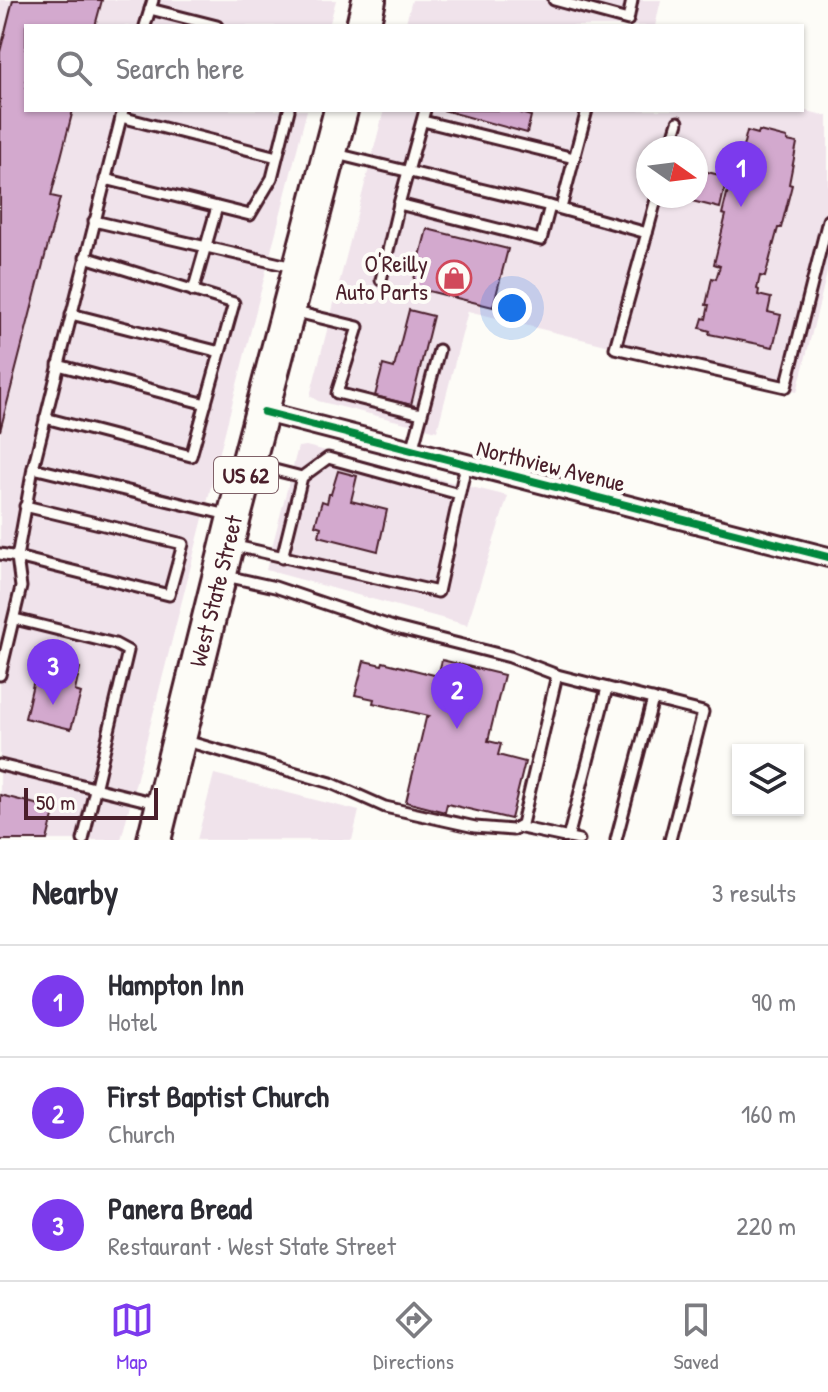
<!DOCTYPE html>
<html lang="en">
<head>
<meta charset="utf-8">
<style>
  body { margin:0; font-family:"Patrick Hand",sans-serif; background:#f7f7f7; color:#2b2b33 }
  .controls { position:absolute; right:24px; bottom:24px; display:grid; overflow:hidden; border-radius:0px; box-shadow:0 2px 6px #0004 }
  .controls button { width:72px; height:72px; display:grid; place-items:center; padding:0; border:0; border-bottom:2px solid #e1e1e2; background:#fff; color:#2b2b33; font:40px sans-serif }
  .compass { position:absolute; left:636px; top:136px; width:72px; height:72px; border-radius:50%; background:#fff; box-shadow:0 2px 6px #0004; rotate:104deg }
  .scale { position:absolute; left:24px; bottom:20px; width:134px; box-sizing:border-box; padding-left:8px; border:4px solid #4a1f2b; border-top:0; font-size:22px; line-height:28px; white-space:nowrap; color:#4a1f2b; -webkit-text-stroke:6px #fdfcf7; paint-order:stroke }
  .you { position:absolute; left:512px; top:308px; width:28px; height:28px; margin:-20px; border:6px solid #fff; border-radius:50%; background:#1a73e8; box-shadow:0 0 0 12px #1a73e833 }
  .badge { display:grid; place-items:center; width:52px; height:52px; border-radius:50%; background:#7c3aed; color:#fff; font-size:26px; font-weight:700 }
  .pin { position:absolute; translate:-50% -66px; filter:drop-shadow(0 2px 4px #0008) }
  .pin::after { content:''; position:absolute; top:42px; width:28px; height:24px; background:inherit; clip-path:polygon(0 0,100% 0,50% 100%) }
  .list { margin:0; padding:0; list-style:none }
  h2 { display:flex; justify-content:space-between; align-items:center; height:104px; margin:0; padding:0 32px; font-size:34px }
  h2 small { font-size:26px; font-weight:400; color:#7c7c81 }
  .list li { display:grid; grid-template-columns:52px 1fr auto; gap:24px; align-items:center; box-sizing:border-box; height:112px; padding:0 32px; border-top:2px solid #e1e1e2 }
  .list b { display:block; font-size:30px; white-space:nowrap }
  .list p { margin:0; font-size:26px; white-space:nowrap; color:#7c7c81 }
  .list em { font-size:26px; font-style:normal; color:#7c7c81 }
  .icon { flex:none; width:44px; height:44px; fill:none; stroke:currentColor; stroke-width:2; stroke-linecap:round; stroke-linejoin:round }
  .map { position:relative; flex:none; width:828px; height:840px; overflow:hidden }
  .search { position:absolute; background:#fff; box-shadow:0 2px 6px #0004; left:24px; right:24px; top:24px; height:88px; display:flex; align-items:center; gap:20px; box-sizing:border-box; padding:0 28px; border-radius:0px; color:#7c7c81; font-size:30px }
  .sheet { height:440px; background:#fff }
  nav { display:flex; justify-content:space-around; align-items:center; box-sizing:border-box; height:112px; border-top:2px solid #e1e1e2; background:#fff; font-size:22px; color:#7c7c81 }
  nav a { display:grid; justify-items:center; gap:4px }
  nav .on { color:#7c3aed }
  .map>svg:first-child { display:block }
</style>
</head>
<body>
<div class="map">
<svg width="828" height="840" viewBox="0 0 828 840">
  <rect width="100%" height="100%" fill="#fdfcf7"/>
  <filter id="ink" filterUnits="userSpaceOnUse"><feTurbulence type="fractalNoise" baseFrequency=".0125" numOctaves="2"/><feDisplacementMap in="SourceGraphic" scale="16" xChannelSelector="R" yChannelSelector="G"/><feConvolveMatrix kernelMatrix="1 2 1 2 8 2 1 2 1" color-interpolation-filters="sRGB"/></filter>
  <g filter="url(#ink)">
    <g fill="#f0e3eb" fill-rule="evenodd">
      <path d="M0 0H336L329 26H26V110H307L121 840H0Z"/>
      <path d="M412 0H661L655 26H405Z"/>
      <path d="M384 110H802L828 116V269L797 392 468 311 437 431 318 401 310 396ZM648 148H696V196H648Z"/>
      <path d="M306 446 508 496 467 625 266 570 298 447Z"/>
      <path d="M214 774 359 811 352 840H197Z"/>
    </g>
    <g fill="#d3a9ce" stroke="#4a1f2b" stroke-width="2">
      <path d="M13 0H102L95 26H26V110H73L51 196 60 198 0 431V52Z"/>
      <path d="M443 110H522L521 113 531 116 527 133Z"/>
      <path d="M747 131 758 134 759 131 787 138V141L797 143 789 184 792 185 781 228H778L765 277 760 276 757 289 759 290 758 295 771 298 768 312 781 315 773 347 709 334 710 331 700 328 703 318 706 319 709 305H706L712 278 716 279 720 266 714 264 726 215 722 214 733 170 737 171Z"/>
      <path d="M696 169 727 177 720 208 684 199 685 196H696Z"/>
      <path d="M427 229 508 249 493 307 412 287Z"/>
      <path d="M409 310 433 316 411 405 375 396 383 365 394 368Z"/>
      <path d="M338 471 357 476 351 501 387 510 378 551 319 536 321 527 315 525 322 501 327 503 329 494H331Z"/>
      <path d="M39 658 80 668 75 691 81 693 71 729 25 718Z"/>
      <path d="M442 660 504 675 488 741 501 744 498 755 525 762 511 819 447 804 445 812 406 802 426 718 429 716 373 703 374 699 355 695 364 661 382 665 383 662 438 676Z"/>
      <path d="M0 795 55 809 47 840H0Z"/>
    </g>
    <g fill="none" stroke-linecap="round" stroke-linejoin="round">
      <g stroke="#4a1f2b" stroke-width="15">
        <g id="lane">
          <path d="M554 0 628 20 632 0"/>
          <path d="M150 9 217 26"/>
          <path d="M145 26 153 0"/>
          <path d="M121 117 277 157"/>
          <path d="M423 121 574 158"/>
          <path d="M670 148 678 122"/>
          <path d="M336 154 550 206 647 233 615 348 786 387 828 220"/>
          <path d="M105 179 250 215 272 178 289 110"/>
          <path d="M399 204 425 110"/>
          <path d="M561 208 587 110"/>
          <path d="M94 221 293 267"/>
          <path d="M647 233 657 196"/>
          <path d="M381 280 399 204 541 240 550 206"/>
          <path d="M193 291 217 207"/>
          <path d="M292 311 358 327 337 393 421 414"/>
          <path d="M71 314 220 352"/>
          <path d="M58 365 206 404"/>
          <path d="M45 418 191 456 234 303 85 257"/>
          <path d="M412 451 439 350"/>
          <path d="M255 465 302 477"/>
          <path d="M33 468 228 515"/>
          <path d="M25 506 183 544 169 595 17 557 33 468 123 110"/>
          <path d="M231 545 438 592 466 465"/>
          <path d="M0 554 17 557 21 587 0 675"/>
          <path d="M282 558 302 477 328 458 459 494"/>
          <path d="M226 576 275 587 396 628 510 657 557 675 703 712 670 840"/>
          <path d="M15 619 115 644 128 651 83 840"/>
          <path d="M183 740 331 783 385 807 475 827 513 830 522 824 557 675"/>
          <path d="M0 765 156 803"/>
          <path d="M517 827 579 840"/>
          <path d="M568 838 607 688"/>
          <path d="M616 840 653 699"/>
        </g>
      </g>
      <g stroke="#4a1f2b" stroke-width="24">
        <path id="street" d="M264 412 828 557"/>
      </g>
      <g stroke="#4a1f2b" stroke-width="38">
        <g id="highway">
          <path d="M363 26 369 0"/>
          <path d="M154 840 234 517 341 110"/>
        </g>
      </g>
      <use href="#lane" stroke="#fdfcf7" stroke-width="9"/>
      <use href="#street" stroke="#fdfcf7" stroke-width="18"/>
      <use href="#highway" stroke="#fdfcf7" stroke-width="32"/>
      <g stroke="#fdfcf7" stroke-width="13">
        <path id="cycleway" d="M264 412 828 557"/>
      </g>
      <use href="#cycleway" stroke="#00873e" stroke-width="8"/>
    </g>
  </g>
  <defs>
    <g id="shop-ring" transform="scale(1.8)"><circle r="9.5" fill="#fdfcf7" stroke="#d1495b" stroke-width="1.5"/><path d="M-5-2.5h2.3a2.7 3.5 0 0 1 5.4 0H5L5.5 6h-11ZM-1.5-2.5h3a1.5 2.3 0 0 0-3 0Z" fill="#d1495b"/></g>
  </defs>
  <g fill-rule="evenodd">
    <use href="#shop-ring" x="454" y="278"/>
  </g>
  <g text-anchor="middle" stroke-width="8" stroke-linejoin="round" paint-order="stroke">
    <rect fill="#fdfcf7" stroke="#806168" stroke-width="2" x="214" y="457" width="64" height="36" rx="6"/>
    <g font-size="22" font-weight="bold" fill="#4a1f2b">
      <text x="246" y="483">US 62</text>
    </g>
    <g font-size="24" fill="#4a1f2b" stroke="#fdfcf7" text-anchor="end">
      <text x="428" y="272">O'Reilly<tspan x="428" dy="28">Auto Parts</tspan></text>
    </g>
    <g font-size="24" fill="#4a1f2b" stroke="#fdfcf7">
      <text transform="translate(551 466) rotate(14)" y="8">Northview Avenue</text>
      <text transform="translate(216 591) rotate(-76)" y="8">West State Street</text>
    </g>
  </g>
</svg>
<div class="controls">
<button><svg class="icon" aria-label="layers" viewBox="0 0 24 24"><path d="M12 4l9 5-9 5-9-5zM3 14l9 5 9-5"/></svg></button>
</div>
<svg class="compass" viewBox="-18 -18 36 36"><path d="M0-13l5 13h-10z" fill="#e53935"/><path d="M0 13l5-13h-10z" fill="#7c7c81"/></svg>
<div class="scale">50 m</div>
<div class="you"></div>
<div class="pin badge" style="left:741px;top:207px">1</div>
<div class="pin badge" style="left:457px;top:729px">2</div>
<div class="pin badge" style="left:53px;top:705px">3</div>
<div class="search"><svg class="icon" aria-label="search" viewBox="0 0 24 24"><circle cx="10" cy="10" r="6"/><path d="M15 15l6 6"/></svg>Search here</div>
</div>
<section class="sheet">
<h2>Nearby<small>3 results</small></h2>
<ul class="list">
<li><span class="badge">1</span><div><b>Hampton Inn</b><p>Hotel</p></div><em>90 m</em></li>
<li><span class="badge">2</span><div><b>First Baptist Church</b><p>Church</p></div><em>160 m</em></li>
<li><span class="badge">3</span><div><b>Panera Bread</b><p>Restaurant · West State Street</p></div><em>220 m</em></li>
</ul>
</section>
<nav>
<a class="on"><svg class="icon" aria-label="map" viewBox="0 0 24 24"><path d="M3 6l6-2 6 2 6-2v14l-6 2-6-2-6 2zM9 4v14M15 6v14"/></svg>Map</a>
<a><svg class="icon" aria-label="directions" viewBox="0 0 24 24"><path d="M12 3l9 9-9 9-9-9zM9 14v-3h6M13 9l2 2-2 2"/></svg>Directions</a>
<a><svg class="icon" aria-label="saved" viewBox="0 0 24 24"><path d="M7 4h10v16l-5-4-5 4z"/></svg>Saved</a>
</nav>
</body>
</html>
